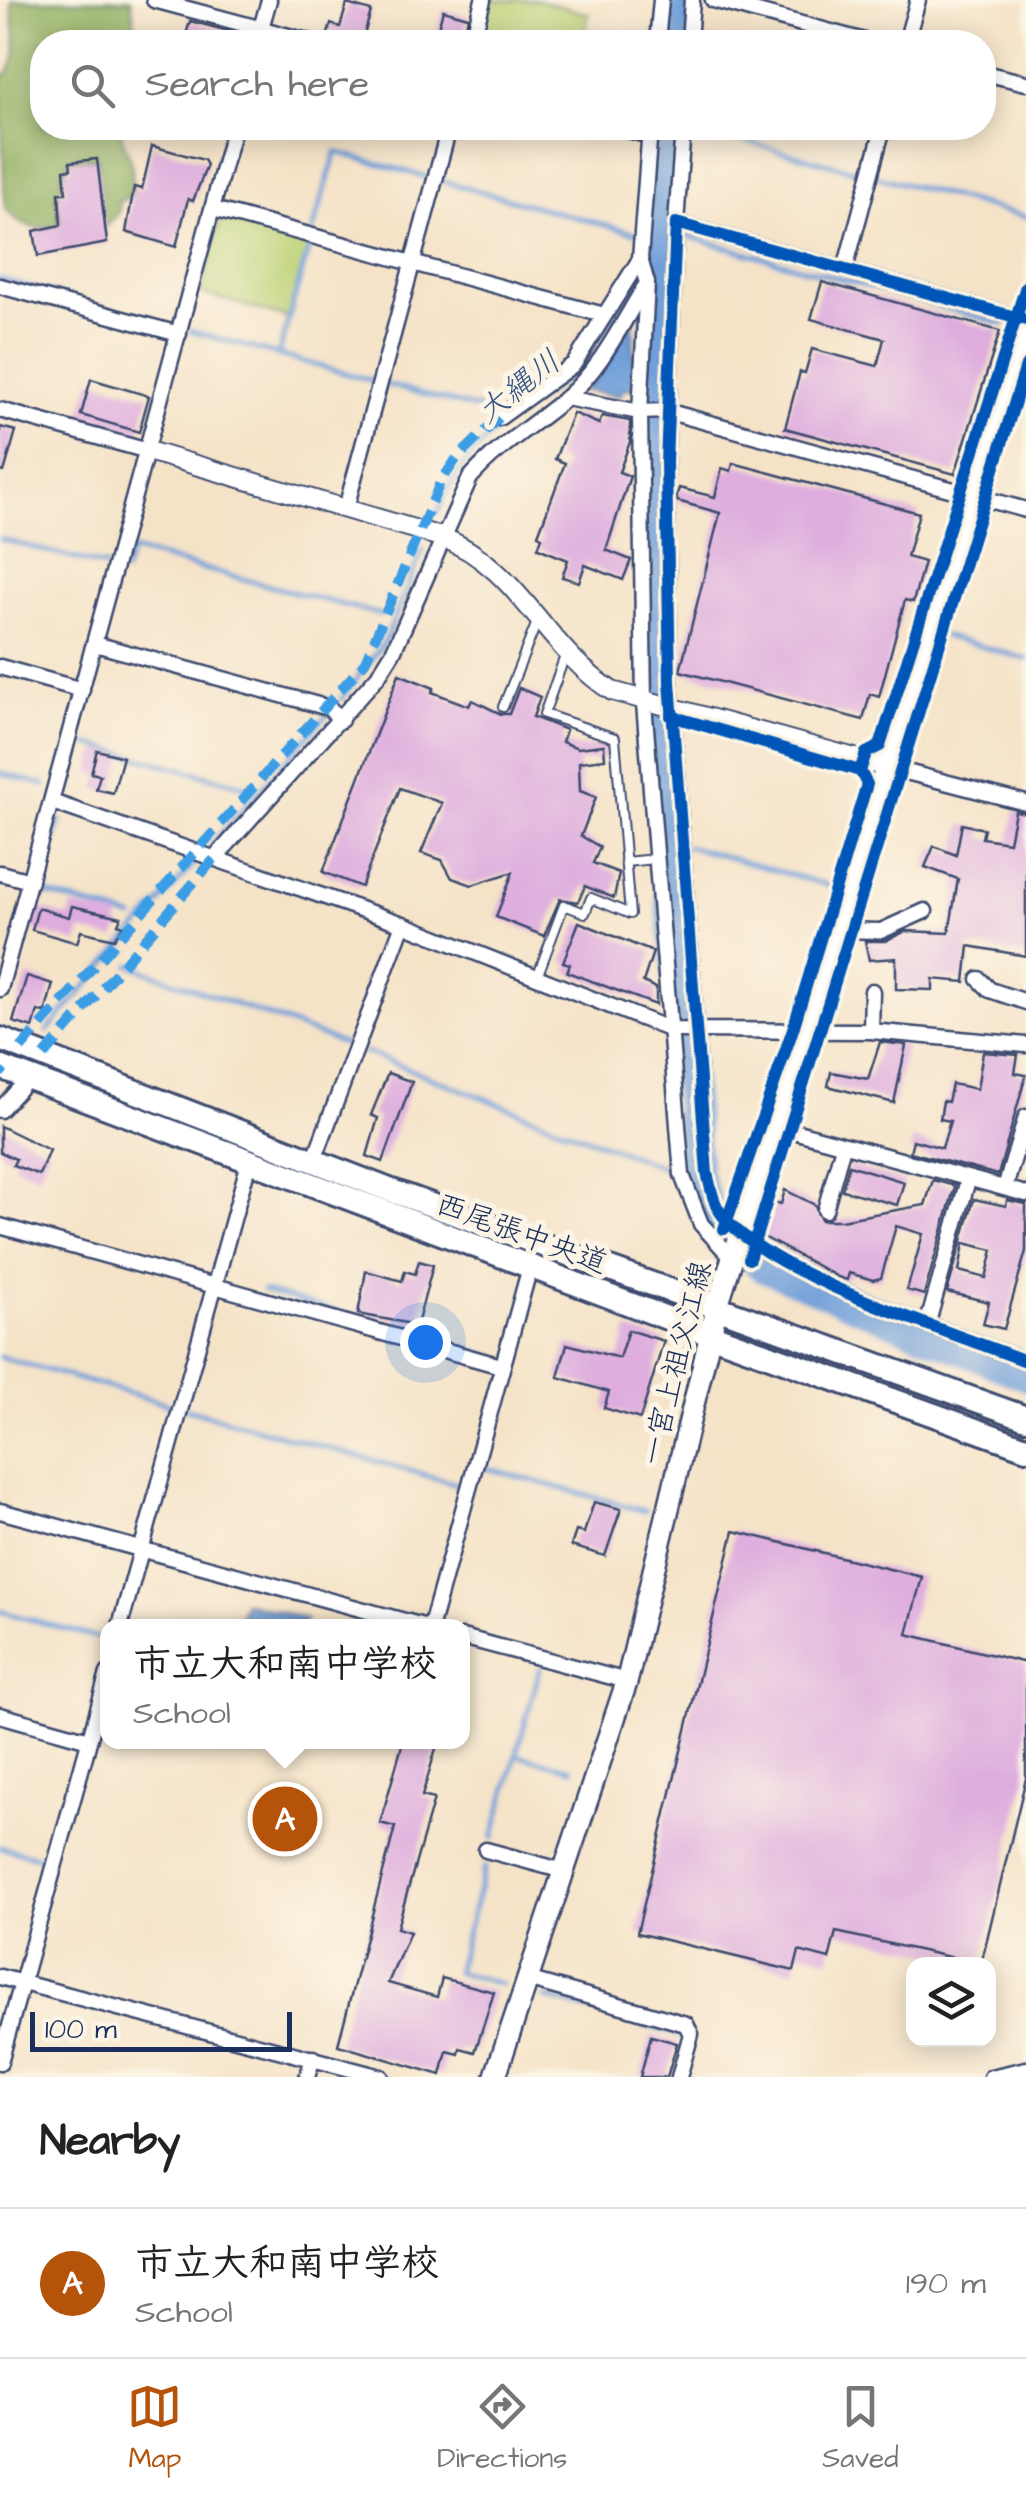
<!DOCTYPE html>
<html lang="en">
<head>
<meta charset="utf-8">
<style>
  body { margin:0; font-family:"Architects Daughter","Klee One",sans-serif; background:#f2f2f2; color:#222 }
  .controls { position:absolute; right:30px; bottom:30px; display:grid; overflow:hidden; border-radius:20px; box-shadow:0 5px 25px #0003 }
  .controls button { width:90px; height:90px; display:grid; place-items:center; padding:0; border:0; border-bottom:2px solid #e0e0e0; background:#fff; color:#222; font:50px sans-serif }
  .scale { position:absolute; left:30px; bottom:25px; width:262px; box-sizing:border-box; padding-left:10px; border:5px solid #1b2f5e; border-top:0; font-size:28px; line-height:35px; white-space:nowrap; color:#1b2f5e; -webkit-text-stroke:8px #fcf5e5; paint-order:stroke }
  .you { position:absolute; left:425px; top:1342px; width:35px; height:35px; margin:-25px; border:8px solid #fff; border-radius:50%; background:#1a73e8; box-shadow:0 0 0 15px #1a73e833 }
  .badge { display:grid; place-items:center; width:65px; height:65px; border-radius:50%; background:#b45309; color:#fff; font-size:32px; font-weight:700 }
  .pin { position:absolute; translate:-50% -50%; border:5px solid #fff; box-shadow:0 2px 10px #0006 }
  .popup { position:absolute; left:100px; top:1619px; width:370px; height:130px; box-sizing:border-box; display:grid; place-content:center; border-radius:20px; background:#fff; filter:drop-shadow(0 2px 8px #0005); font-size:32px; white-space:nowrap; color:#767676 }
  .popup b { font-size:38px; color:#222 }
  .popup::after { content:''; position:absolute; left:50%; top:100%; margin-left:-20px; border:20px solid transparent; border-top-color:#fff }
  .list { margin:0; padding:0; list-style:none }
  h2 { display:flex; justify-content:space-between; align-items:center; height:130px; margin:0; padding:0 40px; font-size:42px }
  h2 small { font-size:32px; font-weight:400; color:#767676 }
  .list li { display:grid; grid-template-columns:65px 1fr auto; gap:30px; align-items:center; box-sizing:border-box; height:150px; padding:0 40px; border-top:2px solid #e0e0e0 }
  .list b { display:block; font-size:38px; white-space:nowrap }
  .list p { margin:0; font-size:32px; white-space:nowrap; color:#767676 }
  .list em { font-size:32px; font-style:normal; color:#767676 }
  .icon { flex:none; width:55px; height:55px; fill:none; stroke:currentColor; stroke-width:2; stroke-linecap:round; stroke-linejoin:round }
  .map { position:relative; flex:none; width:1026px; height:2077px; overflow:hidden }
  .search { position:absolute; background:#fff; box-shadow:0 5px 25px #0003; left:30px; right:30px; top:30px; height:110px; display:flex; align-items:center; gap:25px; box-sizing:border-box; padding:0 35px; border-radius:40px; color:#767676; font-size:38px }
  .sheet { height:280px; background:#fff }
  nav { display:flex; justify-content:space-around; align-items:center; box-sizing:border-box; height:140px; border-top:2px solid #e0e0e0; background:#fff; font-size:28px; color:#767676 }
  nav a { display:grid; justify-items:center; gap:5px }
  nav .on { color:#b45309 }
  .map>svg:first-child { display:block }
</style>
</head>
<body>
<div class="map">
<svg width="1026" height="2077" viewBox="0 0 1026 2077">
  <rect width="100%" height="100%" fill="#fcf5e5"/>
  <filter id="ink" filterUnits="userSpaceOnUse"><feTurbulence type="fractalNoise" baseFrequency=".01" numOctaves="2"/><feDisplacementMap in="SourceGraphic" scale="20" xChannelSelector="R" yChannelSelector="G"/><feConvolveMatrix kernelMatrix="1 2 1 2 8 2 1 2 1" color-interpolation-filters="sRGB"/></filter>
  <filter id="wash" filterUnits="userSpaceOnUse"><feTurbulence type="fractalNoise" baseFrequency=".0048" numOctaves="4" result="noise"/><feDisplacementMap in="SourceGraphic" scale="40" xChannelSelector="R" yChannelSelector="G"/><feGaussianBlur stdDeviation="2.25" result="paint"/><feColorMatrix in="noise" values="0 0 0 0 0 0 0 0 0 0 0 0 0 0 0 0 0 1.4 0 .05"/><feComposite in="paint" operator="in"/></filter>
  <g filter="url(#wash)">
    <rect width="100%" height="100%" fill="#f5e3c8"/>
    <g fill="#bcd175" stroke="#6c806a" stroke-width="2.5">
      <path d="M488 0H538L589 14 581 42H507L478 35Z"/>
      <path d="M221 216 310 240 288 318 200 293Z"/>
    </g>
    <path fill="#95b366" stroke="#587162" stroke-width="2.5" d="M12 0H131L135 25 128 42H42V128H119C126 153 139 169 129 197L119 201V212L104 229 98 158 70 159C61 172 62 183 56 197L60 222C38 235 21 225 5 209L0 72 6 75C25 50 10 27 12 0Z"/>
    <g fill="#709fd9" stroke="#46679c" stroke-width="2.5">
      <path d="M633 319 634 388 622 389 621 396 582 390 596 379Z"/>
      <path d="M244 1602 305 1619 303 1626H237Z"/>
    </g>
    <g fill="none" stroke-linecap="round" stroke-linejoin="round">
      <g stroke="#709fd9" stroke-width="5">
        <path d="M694 128 864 173"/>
        <path d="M875 176 1026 217"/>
        <path d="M438 180 635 233"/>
        <path d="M313 231 336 152 430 178"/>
        <path d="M683 235 1004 324"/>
        <path d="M646 267 660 245"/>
        <path d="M0 279 74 299"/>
        <path d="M190 331 374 381"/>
        <path d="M279 353 311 240"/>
        <path d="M384 384 493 413"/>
        <path d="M520 411 577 372 640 276"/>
        <path d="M438 512C454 470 478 446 511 417"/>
        <path d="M0 539 107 567"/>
        <path d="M125 572 131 550 382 615"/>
        <path d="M944 636 1026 659"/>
        <path d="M341 699 385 641 423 549"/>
        <path d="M0 773 45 785"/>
        <path d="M66 790 80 742 249 787"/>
        <path d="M60 820 40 892 133 918"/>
        <path d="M212 844 326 716"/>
        <path d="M687 846 831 886"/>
        <path d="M0 882 14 886"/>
        <path d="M130 965 349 1046"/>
        <path d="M47 1031 195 863"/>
        <path d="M365 1052 678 1173"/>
        <path d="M0 1219 89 1244"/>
        <path d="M263 1291 497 1358"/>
        <path d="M0 1357 175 1406"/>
        <path d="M187 1409 461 1485"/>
        <path d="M479 1466 645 1511"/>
        <path d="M0 1611 105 1640"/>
        <path d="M517 1755 572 1769"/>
        <path d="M493 1838 540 1669"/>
        <path d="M0 1847 46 1859"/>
        <path d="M485 1867 456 1972 501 1984"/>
        <path d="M546 1998 680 2035"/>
      </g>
      <g stroke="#709fd9" stroke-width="32">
        <path d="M673 42 676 0"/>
        <path d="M667 128C653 327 649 527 659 727 666 875 685 1024 696 1173 708 1221 725 1236 763 1266L1026 1375"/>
      </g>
    </g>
    <g id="blocks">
      <g fill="#deadde" fill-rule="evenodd">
        <path d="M347 4 371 11 362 42 327 37 331 24 340 27Z"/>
        <path d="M443 10 468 17 462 42H434Z"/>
        <path d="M190 21 248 36 247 42H184Z"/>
        <path d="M152 146 204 160 207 165 193 201 188 199 176 247 126 232 134 187 142 189Z"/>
        <path d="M97 159 107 243 38 256 34 231 61 225 59 193H66L64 170 71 169 70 162Z"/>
        <path d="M822 282 1000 331 955 474 785 428 800 372 805 373 812 349 877 366 884 339 811 319Z"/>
        <path d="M91 379 149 396 139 432 81 415Z"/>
        <path d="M573 413 599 424 602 416 630 421V442L619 472 630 476 606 550 631 560 623 580 585 565 579 582 562 577 568 560 538 548 542 537 538 535 565 463 555 459Z"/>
        <path d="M0 427 16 431 4 472 0 471Z"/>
        <path d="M733 463 919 513 907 557 924 562 913 602 905 600 879 697 870 694 863 720 680 671 720 513 677 501V495L679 488 715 497 722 468 731 471Z"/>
        <path d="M399 674 434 688 432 692 469 706 472 700 501 714H509L519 688 540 697 533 717 566 730 562 742 578 748 604 745 605 759 579 762 580 791 596 797 581 836 600 847 593 863 619 873 614 898 585 886 578 902 560 899 544 936 496 917 513 872 472 885 452 878 442 860 421 853 442 803 400 788 361 887 323 872Z"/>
        <path d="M97 750 123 757 113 793 96 789 100 775 91 773Z"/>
        <path d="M1015 811 1026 813V956L969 946 965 982 933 979V990L896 989V958L869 960 865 941H885L906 931 949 933 958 879 925 867 934 846 956 855 962 824 984 829 982 838 1009 842Z"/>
        <path d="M72 906 121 917 118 924 123 926 114 939 81 931 77 943 32 930 38 908 69 917Z"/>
        <path d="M579 922 653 952 643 982 656 988V1005L567 972 570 964 563 962Z"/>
        <path d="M27 976 53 984 45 1013 38 1011 33 1028 13 1022Z"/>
        <path d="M880 1042 906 1045 894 1103 828 1086 831 1072 868 1079Z"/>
        <path d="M983 1052 1018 1055 1015 1073 1026 1075 998 1175 910 1152 913 1140 942 1148 950 1121 940 1119 943 1101 948 1102 952 1084 977 1089Z"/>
        <path d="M388 1073 412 1082 383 1162 367 1156 378 1118 371 1115Z"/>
        <path d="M0 1126 49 1150 39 1175 13 1165 16 1159 0 1152Z"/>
        <path d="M849 1165 904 1182 897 1205 842 1190Z"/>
        <path d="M933 1180 955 1186 924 1295 907 1290 923 1234 896 1226 881 1278 873 1280 849 1273 847 1280 838 1277 762 1236 774 1202 781 1204 785 1190 815 1205 821 1220H841L925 1205Z"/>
        <path d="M974 1199 1006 1206 1007 1200 1026 1204V1251L1004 1329 983 1324 989 1302 947 1292ZM964 1243 993 1250 986 1278 959 1271Z"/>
        <path d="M419 1261 433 1265 417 1325 358 1314 366 1271 402 1281 405 1271 415 1274Z"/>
        <path d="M628 1330 664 1341 640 1419 604 1408 609 1392 558 1377 567 1344 619 1358Z"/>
        <path d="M594 1502 621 1509 605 1556 571 1546 576 1531 584 1533Z"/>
        <path d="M734 1531 922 1577 907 1634 1026 1663V1778L981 1964 836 1932 829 1959 799 1951 794 1971 637 1933Z"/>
        <path d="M403 1742H438L422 1796 434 1799 397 1928 410 1932 388 1983 437 1997 442 1978 494 1992 475 2052 460 2048 459 2054 447 2051 441 2075 338 2045 395 1827 380 1823Z"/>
        <path d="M651 2036 677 2043 667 2077H640Z"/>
      </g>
    </g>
  </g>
  <g filter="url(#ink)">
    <use href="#blocks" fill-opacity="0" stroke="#3c4a6e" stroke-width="2.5"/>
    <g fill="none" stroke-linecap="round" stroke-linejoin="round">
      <g stroke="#3c4a6e" stroke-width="12">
        <g id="service">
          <path d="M503 707 537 622"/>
          <path d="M625 862 655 859"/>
          <path d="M537 977 564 905 585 913 591 898 630 914 615 738 544 714 566 653"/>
        </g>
      </g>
      <g stroke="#3c4a6e" stroke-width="19">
        <g id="minor">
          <path d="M154 0 311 42"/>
          <path d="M713 0 868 42"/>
          <path d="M257 42 269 0"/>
          <path d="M472 42 483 0"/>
          <path d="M657 42 661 0"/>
          <path d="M689 42 692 0"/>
          <path d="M906 42 918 0"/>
          <path d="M984 73 1026 83"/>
          <path d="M621 128 650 136"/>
          <path d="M213 209 604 315"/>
          <path d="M676 223 683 128"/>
          <path d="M640 259 647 283 640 412 644 703 682 1175 701 1224 733 1259"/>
          <path d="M845 269 883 128"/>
          <path d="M0 286 179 334"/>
          <path d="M1026 320 676 223 666 462 670 682 707 1173C711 1188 713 1204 723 1216 774 1278 947 1330 1026 1361"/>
          <path d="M566 398 640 412 666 411 1026 510"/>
          <path d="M0 410 148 451"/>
          <path d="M499 418 574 364 640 259 650 128"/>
          <path d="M346 508 449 128"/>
          <path d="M95 644 329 708 341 720"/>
          <path d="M0 667 82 690"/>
          <path d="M887 767 1026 803"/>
          <path d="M52 802 403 924 671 1030 871 1031 1026 1045"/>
          <path d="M215 858 378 676 393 652 470 478C499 445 534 425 567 397 601 368 621 325 644 288"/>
          <path d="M0 873 30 881"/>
          <path d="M836 930 881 931 925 911"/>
          <path d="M979 979 990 990 1026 1002"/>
          <path d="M0 989 234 128"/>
          <path d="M871 1031 872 991"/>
          <path d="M0 1110 29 1078"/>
          <path d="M775 1126 1026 1194"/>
          <path d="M314 1160 403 924"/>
          <path d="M1005 1188 1026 1117"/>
          <path d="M825 1210 843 1146"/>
          <path d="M0 1226 501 1366"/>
          <path d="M928 1322 968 1180"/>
          <path d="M0 1511 423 1626"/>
          <path d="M120 1626 249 1162"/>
          <path d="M431 1626 530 1267"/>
          <path d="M462 1637 627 1681"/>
          <path d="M0 1715 89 1740"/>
          <path d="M486 1850 564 1871"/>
          <path d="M0 1977 381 2077"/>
          <path d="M527 1979 686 2024 691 2034 679 2077"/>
          <path d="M0 2062 108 1673"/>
          <path d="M307 2077 313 2058"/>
          <path d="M991 2077 1026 2069"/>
        </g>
      </g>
      <g stroke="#3c4a6e" stroke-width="22">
        <path id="tertiary" d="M148 451 441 537C519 566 544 648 612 691L887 767"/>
      </g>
      <g stroke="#3c4a6e" stroke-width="25">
        <path id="secondary" d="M495 2077 627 1681 717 1307 1026 320"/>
      </g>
      <g stroke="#3c4a6e" stroke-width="28">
        <g id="primary">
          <path d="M0 1039 392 1191 1026 1418"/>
          <path d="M0 1067 712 1335 1026 1448"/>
        </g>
      </g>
      <use href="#service" stroke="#fff" stroke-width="8"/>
      <use href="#minor" stroke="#fff" stroke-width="14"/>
      <use href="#tertiary" stroke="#fff" stroke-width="18"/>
      <use href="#secondary" stroke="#fff" stroke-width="20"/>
      <use href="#primary" stroke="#fff" stroke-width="22"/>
      <g stroke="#3b9de6" stroke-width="10" stroke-dasharray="20 10" stroke-linecap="butt">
        <path d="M21 1048 365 662 440 483 457 458 499 418"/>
        <path d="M44 1056 215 858"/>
        <path d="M0 1074 4 1069"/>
      </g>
      <g stroke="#fcf5e5" stroke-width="19">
        <g id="cycleway">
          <path d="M1026 320 676 223 666 462 670 682 707 1173C711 1188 713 1204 723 1216 774 1278 947 1330 1026 1361"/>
          <path d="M671 716 860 771 867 784 793 1029 724 1229"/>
          <path d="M860 771 866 753 880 746 1026 286"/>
          <path d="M749 1259 1026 366"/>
        </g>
      </g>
      <use href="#cycleway" stroke="#0057b8" stroke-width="12"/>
    </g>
  </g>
  <g text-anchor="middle" stroke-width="10" stroke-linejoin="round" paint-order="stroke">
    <g font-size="30" fill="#1b2f5e" stroke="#fcf5e5">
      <text transform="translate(522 1233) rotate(20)" y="10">西尾張中央道</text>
      <text transform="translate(676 1363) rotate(-76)" y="10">一宮上祖父江線</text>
    </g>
    <g font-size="32" font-style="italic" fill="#395689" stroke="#fcf5e5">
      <text transform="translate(518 386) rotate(-38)" y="11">大縄川</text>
    </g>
  </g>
</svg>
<div class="controls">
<button><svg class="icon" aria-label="layers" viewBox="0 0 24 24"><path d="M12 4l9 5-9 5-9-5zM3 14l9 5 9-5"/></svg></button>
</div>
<div class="scale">100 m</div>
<div class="you"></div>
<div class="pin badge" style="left:285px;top:1819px">A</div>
<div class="popup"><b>市立大和南中学校</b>School</div>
<div class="search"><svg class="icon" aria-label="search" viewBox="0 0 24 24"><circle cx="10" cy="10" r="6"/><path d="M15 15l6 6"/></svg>Search here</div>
</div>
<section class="sheet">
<h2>Nearby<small></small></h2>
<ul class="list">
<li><span class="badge">A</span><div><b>市立大和南中学校</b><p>School</p></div><em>190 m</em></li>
</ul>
</section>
<nav>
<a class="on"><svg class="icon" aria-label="map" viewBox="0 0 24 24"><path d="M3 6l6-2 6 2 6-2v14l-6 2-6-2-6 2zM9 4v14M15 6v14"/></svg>Map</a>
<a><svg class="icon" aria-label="directions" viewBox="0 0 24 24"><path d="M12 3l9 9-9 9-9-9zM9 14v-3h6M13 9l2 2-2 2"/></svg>Directions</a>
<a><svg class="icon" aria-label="saved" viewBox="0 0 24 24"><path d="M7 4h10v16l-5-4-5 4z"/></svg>Saved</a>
</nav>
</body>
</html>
